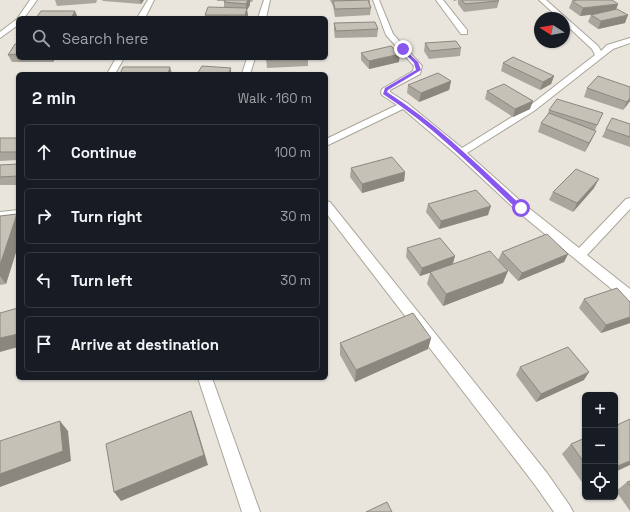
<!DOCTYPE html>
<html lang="en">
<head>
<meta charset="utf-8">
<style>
  body { margin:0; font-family:"Space Grotesk",sans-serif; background:#242831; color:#f1f3f6 }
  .controls { position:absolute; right:12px; bottom:12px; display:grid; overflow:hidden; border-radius:6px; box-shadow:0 1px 3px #0004 }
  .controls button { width:36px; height:36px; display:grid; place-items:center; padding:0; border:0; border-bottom:1px solid #363941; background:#171b24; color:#f1f3f6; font:20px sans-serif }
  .compass { position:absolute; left:534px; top:12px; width:36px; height:36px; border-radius:50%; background:#171b24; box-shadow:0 1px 3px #0004; rotate:281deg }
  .stop { position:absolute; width:12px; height:12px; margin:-9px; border:3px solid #8957ed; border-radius:50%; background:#fff }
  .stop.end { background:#8957ed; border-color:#fff; box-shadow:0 1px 4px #0008 }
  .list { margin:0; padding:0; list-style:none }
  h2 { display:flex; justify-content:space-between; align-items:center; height:52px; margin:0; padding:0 16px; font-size:17px }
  h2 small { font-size:13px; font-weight:400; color:#9ea1a6 }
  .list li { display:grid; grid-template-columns:26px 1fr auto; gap:12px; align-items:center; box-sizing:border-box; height:56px; margin:0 8px 8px; padding:0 8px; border:1px solid #363941; border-radius:6px }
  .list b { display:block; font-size:15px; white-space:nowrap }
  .list em { font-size:13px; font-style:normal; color:#9ea1a6 }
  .icon { flex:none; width:22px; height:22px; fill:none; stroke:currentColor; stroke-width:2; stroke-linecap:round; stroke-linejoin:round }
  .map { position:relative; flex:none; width:630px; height:512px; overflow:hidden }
  .search { position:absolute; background:#171b24; box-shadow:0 1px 3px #0004; left:16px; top:16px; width:312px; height:44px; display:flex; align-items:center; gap:10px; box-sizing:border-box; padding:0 14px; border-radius:6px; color:#9ea1a6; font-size:15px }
  .panel { position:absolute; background:#171b24; box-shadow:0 1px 3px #0004; left:16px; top:72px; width:312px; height:308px; border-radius:6px }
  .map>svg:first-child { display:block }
</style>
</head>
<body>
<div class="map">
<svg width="630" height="512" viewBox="0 0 630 512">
  <rect width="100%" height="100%" fill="#e9e5dd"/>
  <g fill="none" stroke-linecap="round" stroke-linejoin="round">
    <g stroke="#a9a599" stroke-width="2">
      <g id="street">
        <path d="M30 0H37L24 18H18V25L0 38V32L17 19Z"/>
        <path d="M148 0H154L145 18H137Z"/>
        <path d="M264 0H270L266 18H258Z"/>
        <path d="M373 0H379L393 34 422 66 420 74 390 90V92L407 103 462 148 528 107 595 55 592 49 564 23V18H559L539 0H546L598 46 601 51 607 45 630 38V43L613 49 534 111 467 153 525 205 579 248 626 199 630 198V209L587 255 630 289V301L625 300 517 211 457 155 403 109 326 146V139L397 105 382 95 381 93 382 89 413 71 414 66 386 35Z"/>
        <path d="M436 0H443L467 30V34H461Z"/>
        <path d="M116 58H124L115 74H107Z"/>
        <path d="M247 58H255L250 74H242Z"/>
        <path d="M326 201 330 202 547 473 570 506 573 512H554L535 485 326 213Z"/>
        <path d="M18 210V218L0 220V212Z"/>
        <path d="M198 378H212L260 512H242Z"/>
      </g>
    </g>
    <use href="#street" fill="#fff" fill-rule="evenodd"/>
  </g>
  <g fill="#aaa69d">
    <path d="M55 0H97L96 3 57 6Z"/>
    <path d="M102 0H144L141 4 103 1Z"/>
    <path d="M217 0H253L252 2H250V5L247 10 248 15 247 18H205V15L224 8V1H217Z"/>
    <path d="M330 0H370V4L371 8 370 15 335 17 333 6Z"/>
    <path d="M453 0H498L499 1 497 8 464 12 458 4V0L454 1Z"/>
    <path d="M572 1 618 4 616 9 625 23 598 29 588 22 591 15 594 14 580 16 569 8Z"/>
    <path d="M334 23 378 29 377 37 335 38 334 31Z"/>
    <path d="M425 43 461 48 460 56 429 59 424 51Z"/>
    <path d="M18 44V58H55L53 62H12L8 55Z"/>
    <path d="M361 53 399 62 369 69 361 60Z"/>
    <path d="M135 58H182L135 59Z"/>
    <path d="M266 58H308V66L267 68Z"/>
    <path d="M503 63 554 76 551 84 540 90 501 71Z"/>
    <path d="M451 81 449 90 419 102 407 93 408 85Z"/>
    <path d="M587 88 630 101 623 110 584 97Z"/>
    <path d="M487 91 530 109 513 117 485 99Z"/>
    <path d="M549 110 603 113 595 130 592 139 585 152 538 132 541 123 547 116Z"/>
    <path d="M630 124V147L602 137 606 129Z"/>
    <path d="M0 138H18V160L0 161Z"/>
    <path d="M18 164V185H0V165Z"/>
    <path d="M351 168 405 172 404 181 362 193 350 177Z"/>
    <path d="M594 188 573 212 549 200 553 192Z"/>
    <path d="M428 204 488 215 439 229 426 212Z"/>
    <path d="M17 214 18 215V246L6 284 0 285V216Z"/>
    <path d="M407 248 455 256 453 264 503 283 443 306 427 284 430 273 420 276 406 257Z"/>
    <path d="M502 252 568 254 564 262 518 281 498 260Z"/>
    <path d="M584 299 630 302V323L601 333 579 308Z"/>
    <path d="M431 338 428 349 355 382 340 355V343Z"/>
    <path d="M520 367 584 380 536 402 516 375Z"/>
    <path d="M585 438V485H584L562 454 571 444Z"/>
    <path d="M630 481V511L616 491 627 482Z"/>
  </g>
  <g fill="#8b877f">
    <path d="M140 0H144L141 4Z"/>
    <path d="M248 0H250V5L247 10 248 15 247 18H245V15L246 11V4Z"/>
    <path d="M618 4 615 12 580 16 583 8Z"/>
    <path d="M75 11 78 18H71Z"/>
    <path d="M628 15 625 23 598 29 601 21Z"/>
    <path d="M400 54 399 62 369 69V61Z"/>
    <path d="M51 58H55L53 62Z"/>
    <path d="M170 67 172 74H168Z"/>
    <path d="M231 68V74H228Z"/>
    <path d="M554 76 551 84 540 90 543 82Z"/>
    <path d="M451 81 449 90 419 102 421 93Z"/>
    <path d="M630 98V101L623 110 627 102Z"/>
    <path d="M533 101 530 109 513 117 515 109Z"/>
    <path d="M596 131 592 139 585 152 589 143Z"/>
    <path d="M405 172 404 181 362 193V184Z"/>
    <path d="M599 179 594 188 573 212 577 203Z"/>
    <path d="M491 206 488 215 439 229 441 221Z"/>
    <path d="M17 214 18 215V246L6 284 0 276V265Z"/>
    <path d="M568 254 564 262 518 281 522 273Z"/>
    <path d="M455 256 452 265 420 276 422 268Z"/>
    <path d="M508 271 503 283 443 306 446 294Z"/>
    <path d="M630 317V323L601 333 606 325Z"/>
    <path d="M18 334V347L0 352V338Z"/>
    <path d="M431 338 428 349 355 382 356 370Z"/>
    <path d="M589 372 584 380 536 402 541 394Z"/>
    <path d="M191 411 195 422 208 465 121 501 114 492Z"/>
    <path d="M60 421 68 431 71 461 0 487V474Z"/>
    <path d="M630 461V465L615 472V467Z"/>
  </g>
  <g fill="#c6c1b6" stroke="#8b877f">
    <path d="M225 0H248L246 4 224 2Z"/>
    <path d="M368 0 371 8 335 9 333 1Z"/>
    <path d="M462 0H498L499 1 465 4Z"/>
    <path d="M578 0H612L618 4 583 8 572 1Z"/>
    <path d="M208 7 247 8 245 15H205Z"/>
    <path d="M617 9 628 15 601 21 591 15Z"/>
    <path d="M41 11H75L71 18H36Z"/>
    <path d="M224 16 241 18H223Z"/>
    <path d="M168 17 187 18H167Z"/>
    <path d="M375 22 378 29 336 31 334 23Z"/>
    <path d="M456 41 461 48 430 51 425 43Z"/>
    <path d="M15 44H18V54L8 55Z"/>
    <path d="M391 46 400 54 369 61 361 53Z"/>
    <path d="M513 57 554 76 543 82 503 63Z"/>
    <path d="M266 58H308L266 60Z"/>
    <path d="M202 66 231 68 228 74H197Z"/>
    <path d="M123 67H170L168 74H120Z"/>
    <path d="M438 73 451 81 421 93 408 85Z"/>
    <path d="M598 76 630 87V98L627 102 587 88Z"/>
    <path d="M504 84 533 101 515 109 487 91Z"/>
    <path d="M557 99 603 113 597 125 549 110Z"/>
    <path d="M549 113 596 131 589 143 541 123Z"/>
    <path d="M612 118 630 124V137L606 129Z"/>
    <rect x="0" y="138" width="18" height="14"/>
    <path d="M392 157 405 172 362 184 351 168Z"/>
    <path d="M18 164V176L0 177V165Z"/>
    <path d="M576 169 599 179 577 203 553 192Z"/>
    <path d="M476 190 491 206 441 221 428 204Z"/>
    <path d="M17 214 0 265V216Z"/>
    <path d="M547 234 568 254 522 273 502 252Z"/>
    <path d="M440 238 455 256 422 268 407 248Z"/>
    <path d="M490 251 508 271 446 294 430 272Z"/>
    <path d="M617 288 630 302V317L606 325 584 299Z"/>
    <path d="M18 308V334L0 338V313Z"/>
    <path d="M413 313 431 338 356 370 340 343Z"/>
    <path d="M568 347 589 372 541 394 520 367Z"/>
    <path d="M191 411 204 455 114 492 106 444Z"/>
    <path d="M630 419V461L615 467V426Z"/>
    <path d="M60 421 63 451 0 474V441Z"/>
    <path d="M585 438V464L571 444Z"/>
    <path d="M630 481V486L627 482Z"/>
    <path d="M387 502 392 512H366Z"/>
  </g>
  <path fill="#8957ed" d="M403 48 418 62 421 70 388 90 387 92C437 124 480 167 523 207V210H518C475 169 433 126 383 94L385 88 416 70 414 63 401 49Z"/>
</svg>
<div class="controls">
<button>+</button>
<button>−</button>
<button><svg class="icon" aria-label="locate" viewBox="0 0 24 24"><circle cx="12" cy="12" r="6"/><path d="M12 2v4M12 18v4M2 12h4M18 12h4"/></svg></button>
</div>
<svg class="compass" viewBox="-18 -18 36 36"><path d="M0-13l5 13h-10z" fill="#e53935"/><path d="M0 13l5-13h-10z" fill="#9ea1a6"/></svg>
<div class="stop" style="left:521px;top:208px"></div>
<div class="stop end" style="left:403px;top:49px"></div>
<div class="search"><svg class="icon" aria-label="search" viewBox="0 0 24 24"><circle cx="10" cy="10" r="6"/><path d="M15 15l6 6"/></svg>Search here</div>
<section class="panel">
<h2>2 min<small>Walk · 160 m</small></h2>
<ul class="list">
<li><svg class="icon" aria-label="ahead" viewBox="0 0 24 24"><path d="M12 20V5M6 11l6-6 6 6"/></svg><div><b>Continue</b></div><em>100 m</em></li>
<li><svg class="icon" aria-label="right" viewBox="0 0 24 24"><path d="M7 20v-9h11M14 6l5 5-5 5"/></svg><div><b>Turn right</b></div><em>30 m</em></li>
<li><svg class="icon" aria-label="left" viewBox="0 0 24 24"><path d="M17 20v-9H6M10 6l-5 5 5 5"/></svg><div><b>Turn left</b></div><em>30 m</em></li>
<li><svg class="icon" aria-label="arrive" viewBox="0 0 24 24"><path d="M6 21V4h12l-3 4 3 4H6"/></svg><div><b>Arrive at destination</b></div></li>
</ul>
</section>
</div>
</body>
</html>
